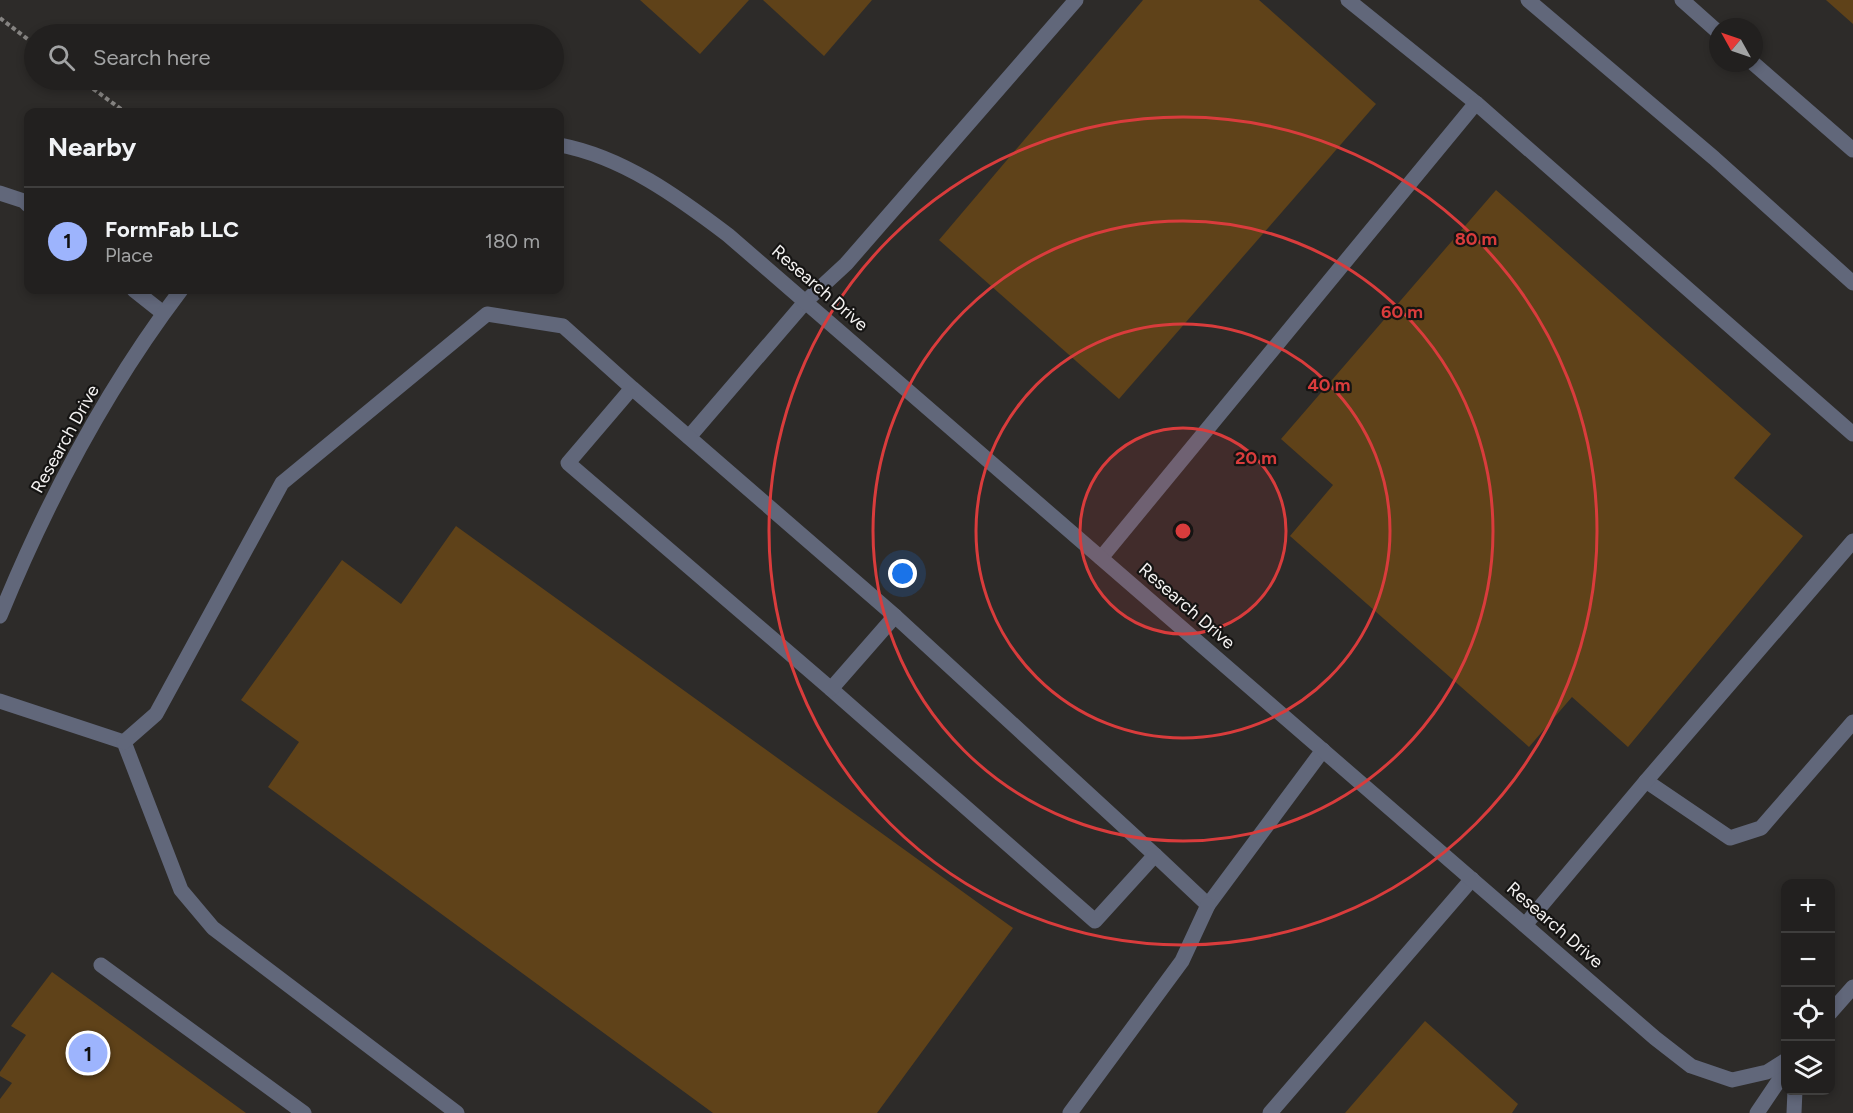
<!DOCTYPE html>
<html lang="en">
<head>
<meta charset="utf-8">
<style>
  body { margin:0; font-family:Figtree,sans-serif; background:#2a2828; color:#f1f3f6 }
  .controls { position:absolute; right:18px; bottom:18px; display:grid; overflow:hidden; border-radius:12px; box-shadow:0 3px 9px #0003 }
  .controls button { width:54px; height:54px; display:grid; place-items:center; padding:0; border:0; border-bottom:2px solid #3f3e3d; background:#22201f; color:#f1f3f6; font:30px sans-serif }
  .compass { position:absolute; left:1709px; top:18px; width:54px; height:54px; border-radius:50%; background:#22201f; box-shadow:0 3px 9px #0003; rotate:310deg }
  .you { position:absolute; left:903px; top:574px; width:21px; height:21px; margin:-15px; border:4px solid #fff; border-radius:50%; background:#1a73e8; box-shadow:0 0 0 9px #1a73e833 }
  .badge { display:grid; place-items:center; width:39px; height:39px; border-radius:50%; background:#9db4fd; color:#111; font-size:20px; font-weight:700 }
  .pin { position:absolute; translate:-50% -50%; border:3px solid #fff; box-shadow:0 2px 6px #0006 }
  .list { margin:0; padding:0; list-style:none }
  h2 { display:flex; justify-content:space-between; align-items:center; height:78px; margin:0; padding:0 24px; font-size:26px }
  h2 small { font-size:20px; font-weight:400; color:#a2a3a4 }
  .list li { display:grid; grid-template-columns:39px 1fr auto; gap:18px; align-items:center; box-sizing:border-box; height:108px; padding:0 24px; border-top:2px solid #3f3e3d }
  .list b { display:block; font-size:22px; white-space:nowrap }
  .list p { margin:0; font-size:20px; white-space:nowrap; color:#a2a3a4 }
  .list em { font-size:20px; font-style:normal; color:#a2a3a4 }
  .icon { flex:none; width:33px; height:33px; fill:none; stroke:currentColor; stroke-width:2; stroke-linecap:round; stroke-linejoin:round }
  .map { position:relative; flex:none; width:1853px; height:1113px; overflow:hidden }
  .search { position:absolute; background:#22201f; box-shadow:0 3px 9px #0003; left:24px; top:24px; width:540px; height:66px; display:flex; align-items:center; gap:15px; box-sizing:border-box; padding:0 21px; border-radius:33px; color:#a2a3a4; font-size:22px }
  .panel { position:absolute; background:#22201f; box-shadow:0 3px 9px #0003; left:24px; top:108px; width:540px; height:186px; border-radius:12px }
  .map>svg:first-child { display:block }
</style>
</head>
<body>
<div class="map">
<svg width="1853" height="1113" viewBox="0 0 1853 1113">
  <rect width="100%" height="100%" fill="#2d2b29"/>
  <g fill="#5f4219">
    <path d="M640 0H749L700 54Z"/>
    <path d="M763 0H872L824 56Z"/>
    <path d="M1143 0H1259L1376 104 1119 399 939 240Z"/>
    <path d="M1826 0H1853V24Z"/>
    <path d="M1496 190 1771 434 1734 478 1803 536 1628 747 1572 697 1529 747 1290 536 1333 485 1281 439Z"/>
    <path d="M456 526 1013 928 877 1113H713L268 787 299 742 241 700 342 560 401 604Z"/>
    <path d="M52 972 246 1113H0V1099L12 1083 0 1076V1072L26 1035 11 1026Z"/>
    <path d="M1425 1021 1518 1104 1512 1113H1345Z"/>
  </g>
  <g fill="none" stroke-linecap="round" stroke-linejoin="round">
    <g stroke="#858381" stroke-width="4" stroke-dasharray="4.5 3" stroke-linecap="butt">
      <path d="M0 18 34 44"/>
      <path d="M81 80 125 112"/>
    </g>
    <g stroke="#61677a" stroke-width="15">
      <path d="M1348 0 1476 103 1853 434"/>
      <path d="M1528 0 1714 158 1853 283"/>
      <path d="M1682 0 1718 32"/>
      <path d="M1753 63 1853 150"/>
      <path d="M0 193 24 201 28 205"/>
      <path d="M134 290 163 313"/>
      <path d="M689 437 806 301 846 264 1076 0"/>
      <path d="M1101 558 1476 103"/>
      <path d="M895 616 1155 855"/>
      <path d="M831 689 1095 921 1155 855 1208 905 1323 750"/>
      <path d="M0 701 124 742 181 890 213 928 457 1113"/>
      <path d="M124 742 156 714 282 483 487 314 563 326 632 388 568 463 831 689 895 616 632 388"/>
      <path d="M1646 781 1730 838 1761 828 1853 722"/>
      <path d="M1525 925 1646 781 1853 541"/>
      <path d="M101 965 304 1113"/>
      <path d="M1070 1113 1182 961 1208 905"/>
      <path d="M1270 1113 1472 879"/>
      <path d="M1757 1113 1786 1070"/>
      <path d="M1794 1113 1795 1090"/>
    </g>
    <g stroke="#61677a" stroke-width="15">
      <path d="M560 145C623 157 678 197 728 235L1655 1038 1691 1066 1732 1080 1767 1072 1786 1060"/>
      <path d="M0 616C47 501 106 389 181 290"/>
      <path d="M1830 1013 1853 987"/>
    </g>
  </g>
  <circle cx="1183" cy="531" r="103" fill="#d93c3c" fill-opacity=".12"/>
  <g fill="none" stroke="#d93c3c" stroke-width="3">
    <circle cx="1183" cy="531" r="103"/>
    <circle cx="1183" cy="531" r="207"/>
    <circle cx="1183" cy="531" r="310"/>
    <circle cx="1183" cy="531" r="414"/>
  </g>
  <g text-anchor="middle" stroke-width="4.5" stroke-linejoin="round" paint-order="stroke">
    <g font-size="18" fill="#f4f2f1" stroke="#151413">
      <text transform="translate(820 288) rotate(41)" y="6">Research Drive</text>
      <text transform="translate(65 439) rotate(-61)" y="6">Research Drive</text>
      <text transform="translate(1187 606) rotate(41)" y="6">Research Drive</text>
      <text transform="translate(1555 925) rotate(41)" y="6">Research Drive</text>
    </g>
  </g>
  <circle cx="1183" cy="531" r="9" fill="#d93c3c" stroke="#151413" stroke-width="3"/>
  <g font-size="18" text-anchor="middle" font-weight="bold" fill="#d93c3c" stroke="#151413" stroke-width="4.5" stroke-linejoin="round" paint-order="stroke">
    <text x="1476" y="245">80 m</text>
    <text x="1402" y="318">60 m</text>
    <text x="1329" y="391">40 m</text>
    <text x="1256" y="464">20 m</text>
  </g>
</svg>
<div class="controls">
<button>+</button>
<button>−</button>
<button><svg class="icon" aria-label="locate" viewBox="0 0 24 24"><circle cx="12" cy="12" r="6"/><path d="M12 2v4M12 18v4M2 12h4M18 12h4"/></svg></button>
<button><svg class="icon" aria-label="layers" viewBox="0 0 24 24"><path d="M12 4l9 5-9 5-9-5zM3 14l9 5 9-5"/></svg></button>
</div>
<svg class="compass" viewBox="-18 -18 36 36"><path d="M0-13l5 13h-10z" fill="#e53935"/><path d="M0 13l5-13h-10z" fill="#a2a3a4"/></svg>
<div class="you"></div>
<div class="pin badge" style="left:88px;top:1053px">1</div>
<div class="search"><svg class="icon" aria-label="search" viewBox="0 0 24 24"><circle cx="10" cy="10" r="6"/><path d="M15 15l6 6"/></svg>Search here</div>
<section class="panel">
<h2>Nearby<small></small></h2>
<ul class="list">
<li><span class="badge">1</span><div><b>FormFab LLC</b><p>Place</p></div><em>180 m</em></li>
</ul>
</section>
</div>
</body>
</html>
